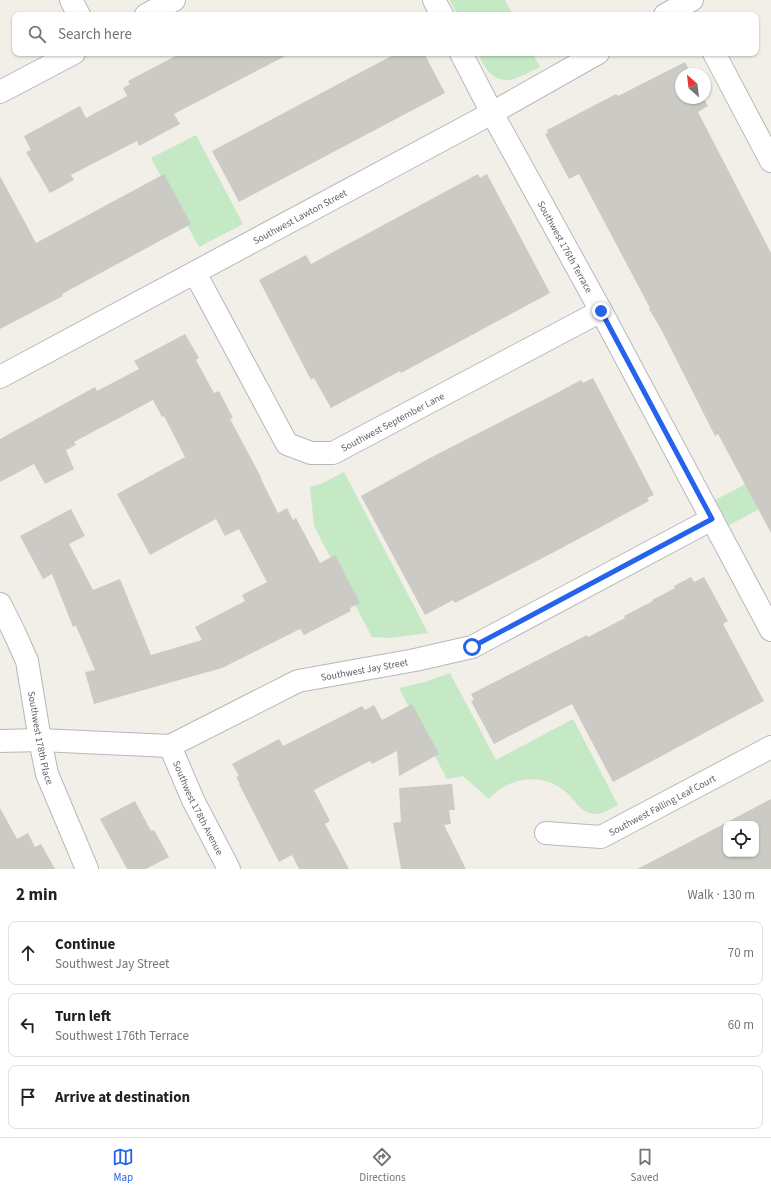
<!DOCTYPE html>
<html lang="en">
<head>
<meta charset="utf-8">
<style>
  body { margin:0; font-family:"Source Sans 3",sans-serif; background:#f6f6f6; color:#202124 }
  .controls { position:absolute; right:12px; bottom:12px; display:grid; overflow:hidden; border-radius:8px; box-shadow:0 1px 3px #0004 }
  .controls button { width:36px; height:36px; display:grid; place-items:center; padding:0; border:0; border-bottom:1px solid #e0e0e0; background:#fff; color:#202124; font:20px sans-serif }
  .compass { position:absolute; left:675px; top:68px; width:36px; height:36px; border-radius:50%; background:#fff; box-shadow:0 1px 3px #0004; rotate:332deg }
  .stop { position:absolute; width:12px; height:12px; margin:-9px; border:3px solid #2563eb; border-radius:50%; background:#fff }
  .stop.end { background:#2563eb; border-color:#fff; box-shadow:0 1px 4px #0008 }
  .list { margin:0; padding:0; list-style:none }
  h2 { display:flex; justify-content:space-between; align-items:center; height:52px; margin:0; padding:0 16px; font-size:17px }
  h2 small { font-size:13px; font-weight:400; color:#757577 }
  .list li { display:grid; grid-template-columns:26px 1fr auto; gap:12px; align-items:center; box-sizing:border-box; height:64px; margin:0 8px 8px; padding:0 8px; border:1px solid #e0e0e0; border-radius:8px }
  .list b { display:block; font-size:15px; white-space:nowrap }
  .list p { margin:0; font-size:13px; white-space:nowrap; color:#757577 }
  .list em { font-size:13px; font-style:normal; color:#757577 }
  .icon { flex:none; width:22px; height:22px; fill:none; stroke:currentColor; stroke-width:2; stroke-linecap:round; stroke-linejoin:round }
  .map { position:relative; flex:none; width:771px; height:869px; overflow:hidden }
  .search { position:absolute; background:#fff; box-shadow:0 1px 3px #0004; left:12px; right:12px; top:12px; height:44px; display:flex; align-items:center; gap:10px; box-sizing:border-box; padding:0 14px; border-radius:8px; color:#757577; font-size:15px }
  .sheet { height:268px; background:#fff }
  nav { display:flex; justify-content:space-around; align-items:center; box-sizing:border-box; height:56px; border-top:1px solid #e0e0e0; background:#fff; font-size:11px; color:#757577 }
  nav a { display:grid; justify-items:center; gap:2px }
  nav .on { color:#2563eb }
  .map>svg:first-child { display:block }
</style>
</head>
<body>
<div class="map">
<svg width="771" height="869" viewBox="0 0 771 869">
  <rect width="100%" height="100%" fill="#f1efe8"/>
  <g fill="#c5e8c5">
    <path d="M451 0H505L513 15H458L450 1Z"/>
    <path d="M478 53H532L540 67C523 75 505 89 489 72 484 67 481 59 478 53Z"/>
    <path d="M196 135 243 224 199 247 151 158Z"/>
    <path d="M771 471V503L729 525 715 500Z"/>
    <path d="M344 472 428 633 389 638 372 637 314 526 310 487 321 484Z"/>
    <path d="M450 673 496 760 573 719 618 805C610 809 602 815 593 814 579 811 576 801 567 793 544 772 509 776 489 799L463 776 447 779 399 688 425 682Z"/>
  </g>
  <g fill="#cccac5" fill-rule="evenodd">
    <path d="M181 53H291L174 114 180 124 139 146 137 141 71 175 74 180 50 193 26 152 31 150 24 136 80 106 86 118 127 96 123 88 130 84 128 81Z"/>
    <path d="M397 53H424L445 93 239 202 212 151Z"/>
    <path d="M685 62 691 74H681V98H703L708 106 698 112 771 253V533L718 434 715 436 662 331 649 309 650 308 579 174 569 179 545 134 548 133 547 130 616 94 618 96Z"/>
    <path d="M164 174 191 224 62 294 63 296 0 329V176L36 243Z"/>
    <path d="M478 174 480 178 487 174 550 293 401 373 400 371 331 408 314 378 311 380 259 280 306 255 311 264Z"/>
    <path d="M185 334 199 358 196 360 214 393 219 391 233 418 230 419 262 479H261L278 513 287 508 293 520 296 518 320 563 335 555 360 603 350 608 351 611 304 635 300 629 222 668 94 704 85 672 95 670 76 626 73 627 52 574 43 579 20 536 71 509 85 536 69 544 93 590 120 579 151 655 202 640 195 627 245 601 242 595 267 582 239 529 225 536 216 519 150 555 117 494 185 457 164 416 162 417 153 400 74 442 76 445 66 450 74 469 45 484 34 464 0 482V439L95 387 97 391 139 369 134 361Z"/>
    <path d="M593 378 654 495 647 498 649 501 558 550 455 603 453 600 425 615 361 496 428 459 553 395 581 380 583 383Z"/>
    <path d="M691 577 694 582 704 577 728 621 723 624 764 701 613 782 572 704 494 744 471 701 474 700 471 694 587 635 588 637 625 618 624 616 653 601 652 600 675 588 674 586Z"/>
    <path d="M412 704 439 754 399 776 397 751 372 764 370 761 314 790 330 821 325 824 349 869H299L292 855 279 862 239 784H240L236 777 239 776 232 764 279 739 283 746 362 706 365 710 374 705 382 720Z"/>
    <path d="M452 784 455 810H449L451 824 444 825 466 869H401L393 823 401 822 399 788Z"/>
    <path d="M771 799V869H637L676 849ZM726 824H756V854H726Z"/>
    <path d="M135 801 151 831 154 830 169 857 146 869H127L100 819Z"/>
    <path d="M0 808 17 839 28 833 35 847 41 844 55 869H0Z"/>
  </g>
  <g fill="none" stroke-linecap="round" stroke-linejoin="round">
    <g stroke="#b5b8bc" stroke-width="24">
      <g id="minor">
        <path d="M71 0 79 15"/>
        <path d="M434 0 442 15"/>
        <path d="M146 15 174 0"/>
        <path d="M665 15 692 0"/>
        <path id="s1" d="M461 53 492 113 601 311 771 630"/>
        <path d="M714 53 771 161"/>
        <path d="M0 92 74 53"/>
        <path id="s2" d="M195 273 287 444 311 453H333L601 311"/>
        <path id="s3" d="M0 377 492 113 598 53"/>
        <path id="s4" d="M0 604 14 632 27 661 40 740 47 774 87 869"/>
        <path id="s5" d="M0 741 40 740 170 746 298 681 415 660 472 647 712 519"/>
        <path id="s6" d="M170 746 193 800 229 869"/>
        <path id="s7" d="M546 833 601 837 771 747"/>
      </g>
    </g>
    <use href="#minor" stroke="#fff" stroke-width="22"/>
  </g>
  <g fill="none" stroke-linecap="round" stroke-linejoin="round">
    <path stroke="#2563eb" stroke-width="5" d="M472 647 712 519 601 311"/>
  </g>
  <g text-anchor="middle" stroke-width="3" stroke-linejoin="round" paint-order="stroke">
    <g font-size="10" fill="#5f6368" stroke="#fff">
      <text dy="4" stroke="none"><textPath href="#s3" startOffset="340">Southwest Lawton Street</textPath></text>
      <text dy="4" stroke="none"><textPath href="#s1" startOffset="220">Southwest 176th Terrace</textPath></text>
      <text dy="4" stroke="none"><textPath href="#s2" startOffset="309">Southwest September Lane</textPath></text>
      <text dy="4" stroke="none"><textPath href="#s5" startOffset="381">Southwest Jay Street</textPath></text>
      <text dy="4" stroke="none"><textPath href="#s4" startOffset="141">Southwest 178th Place</textPath></text>
      <text dy="4" stroke="none"><textPath href="#s7" startOffset="124">Southwest Falling Leaf Court</textPath></text>
      <text dy="4" stroke="none"><textPath href="#s6" startOffset="68">Southwest 178th Avenue</textPath></text>
    </g>
  </g>
</svg>
<div class="controls">
<button><svg class="icon" aria-label="locate" viewBox="0 0 24 24"><circle cx="12" cy="12" r="6"/><path d="M12 2v4M12 18v4M2 12h4M18 12h4"/></svg></button>
</div>
<svg class="compass" viewBox="-18 -18 36 36"><path d="M0-13l5 13h-10z" fill="#e53935"/><path d="M0 13l5-13h-10z" fill="#757577"/></svg>
<div class="stop" style="left:472px;top:647px"></div>
<div class="stop end" style="left:601px;top:311px"></div>
<div class="search"><svg class="icon" aria-label="search" viewBox="0 0 24 24"><circle cx="10" cy="10" r="6"/><path d="M15 15l6 6"/></svg>Search here</div>
</div>
<section class="sheet">
<h2>2 min<small>Walk · 130 m</small></h2>
<ul class="list">
<li><svg class="icon" aria-label="ahead" viewBox="0 0 24 24"><path d="M12 20V5M6 11l6-6 6 6"/></svg><div><b>Continue</b><p>Southwest Jay Street</p></div><em>70 m</em></li>
<li><svg class="icon" aria-label="left" viewBox="0 0 24 24"><path d="M17 20v-9H6M10 6l-5 5 5 5"/></svg><div><b>Turn left</b><p>Southwest 176th Terrace</p></div><em>60 m</em></li>
<li><svg class="icon" aria-label="arrive" viewBox="0 0 24 24"><path d="M6 21V4h12l-3 4 3 4H6"/></svg><div><b>Arrive at destination</b></div></li>
</ul>
</section>
<nav>
<a class="on"><svg class="icon" aria-label="map" viewBox="0 0 24 24"><path d="M3 6l6-2 6 2 6-2v14l-6 2-6-2-6 2zM9 4v14M15 6v14"/></svg>Map</a>
<a><svg class="icon" aria-label="directions" viewBox="0 0 24 24"><path d="M12 3l9 9-9 9-9-9zM9 14v-3h6M13 9l2 2-2 2"/></svg>Directions</a>
<a><svg class="icon" aria-label="saved" viewBox="0 0 24 24"><path d="M7 4h10v16l-5-4-5 4z"/></svg>Saved</a>
</nav>
</body>
</html>
